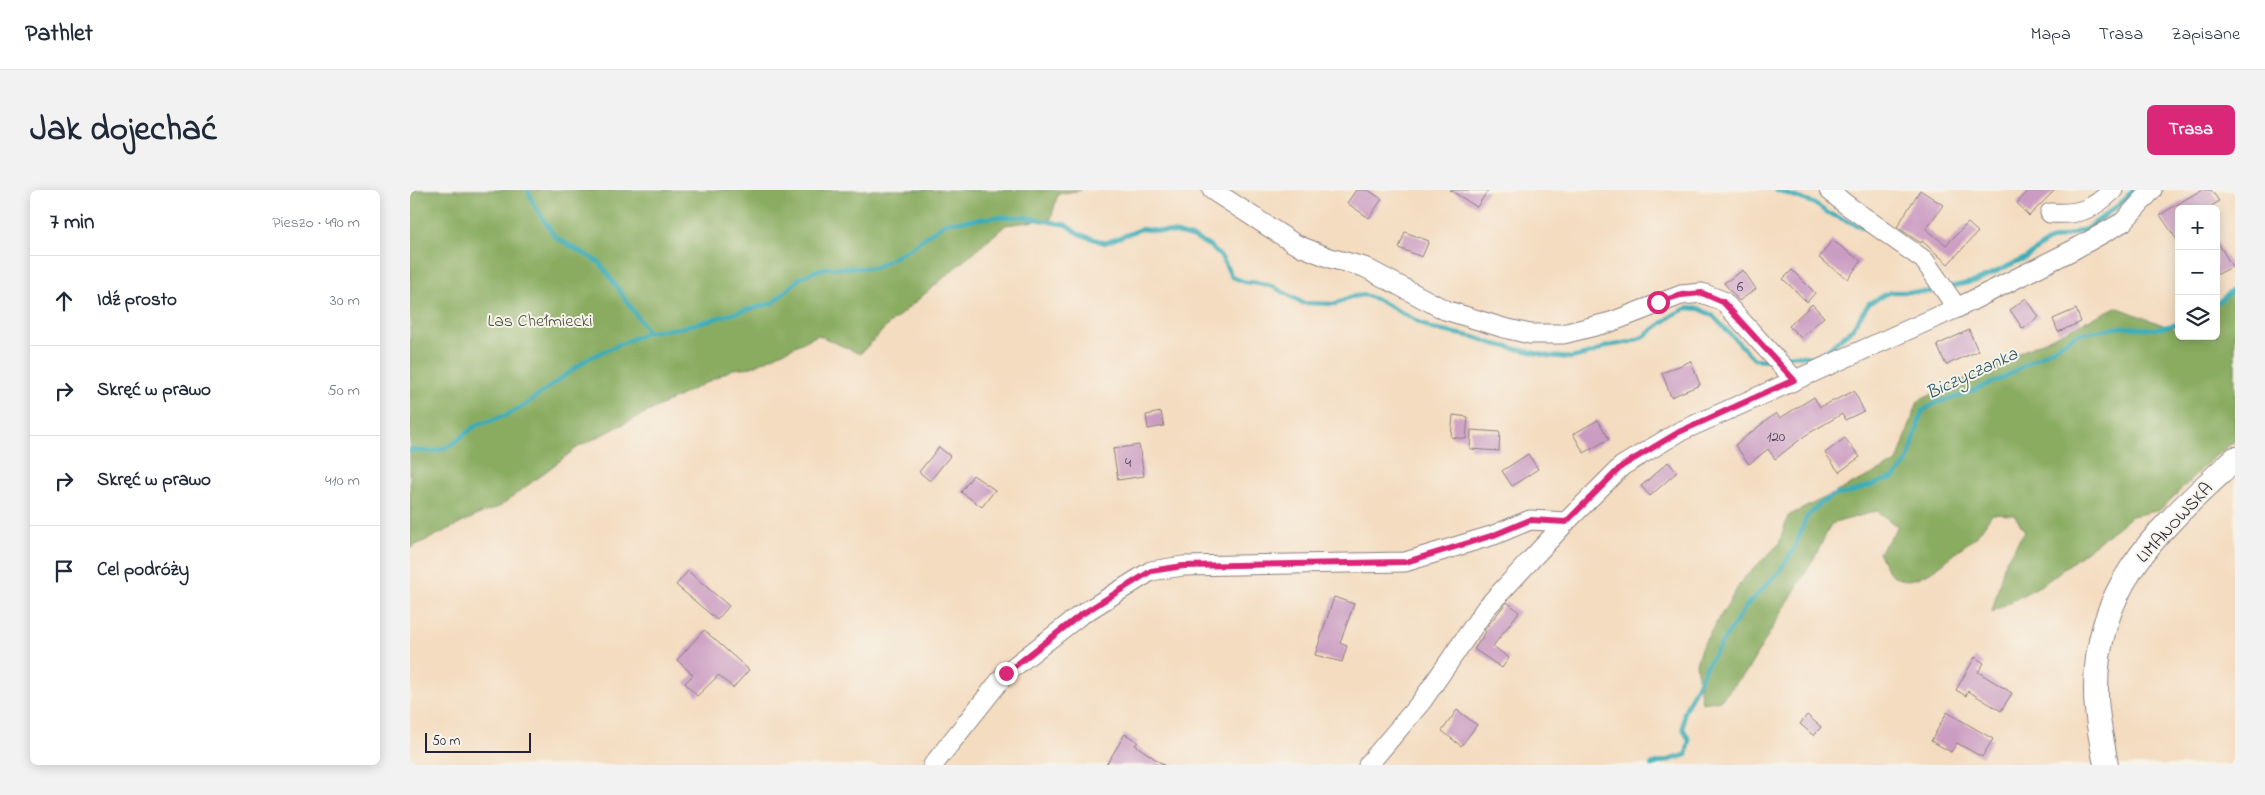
<!DOCTYPE html>
<html lang="pl">
<head>
<meta charset="utf-8">
<style>
  body { margin:0; font-family:"Indie Flower",sans-serif; background:#f2f2f3; color:#1f2937 }
  .controls { position:absolute; right:15px; top:15px; display:grid; overflow:hidden; border-radius:8px; box-shadow:0 2px 12px #0003 }
  .controls button { width:45px; height:45px; display:grid; place-items:center; padding:0; border:0; border-bottom:1px solid #e0e1e3; background:#fff; color:#1f2937; font:25px sans-serif }
  .scale { position:absolute; left:15px; bottom:12px; width:106px; box-sizing:border-box; padding-left:5px; border:2px solid #22223b; border-top:0; font-size:14px; line-height:18px; white-space:nowrap; color:#22223b; -webkit-text-stroke:4px #f7f3e8; paint-order:stroke }
  .stop { position:absolute; width:15px; height:15px; margin:-11px; border:4px solid #db2777; border-radius:50%; background:#fff }
  .stop.end { background:#db2777; border-color:#fff; box-shadow:0 1px 5px #0008 }
  .list { margin:0; padding:0; list-style:none }
  h2 { display:flex; justify-content:space-between; align-items:center; height:65px; margin:0; padding:0 20px; font-size:21px }
  h2 small { font-size:16px; font-weight:400; color:#747a83 }
  .list li { display:grid; grid-template-columns:32px 1fr auto; gap:15px; align-items:center; box-sizing:border-box; height:90px; padding:0 20px; border-top:1px solid #e0e1e3 }
  .list b { display:block; font-size:19px; white-space:nowrap }
  .list em { font-size:16px; font-style:normal; color:#747a83 }
  .icon { flex:none; width:28px; height:28px; fill:none; stroke:currentColor; stroke-width:2; stroke-linecap:round; stroke-linejoin:round }
  .map { position:relative; flex:none; width:1825px; height:575px; overflow:hidden; border-radius:8px }
  header { display:flex; align-items:center; gap:30px; box-sizing:border-box; height:70px; padding:0 25px; background:#fff; border-bottom:1px solid #e0e1e3 }
  header strong { font-size:24px }
  nav { display:flex; gap:28px; margin-inline-start:auto; font-size:18px }
  .intro { display:flex; align-items:center; justify-content:space-between; box-sizing:border-box; height:120px; padding:0 30px }
  h1 { margin:0; font-size:35px }
  .button { padding:12px 22px; border-radius:8px; background:#db2777; color:#fff; font-size:18px; font-weight:700 }
  main { display:flex; gap:30px; padding:0 30px }
  aside { flex:1; background:#fff; border-radius:8px; box-shadow:0 2px 12px #0003 }
  .map>svg:first-child { display:block }
</style>
</head>
<body>
<header>
<strong>Pathlet</strong>
<nav><a>Mapa</a><a>Trasa</a><a>Zapisane</a></nav>
</header>
<div class="intro"><h1>Jak dojechać</h1><a class="button">Trasa</a></div>
<main>
<aside>
<h2>7 min<small>Pieszo · 490 m</small></h2>
<ul class="list">
<li><svg class="icon" aria-label="ahead" viewBox="0 0 24 24"><path d="M12 20V5M6 11l6-6 6 6"/></svg><div><b>Idź prosto</b></div><em>30 m</em></li>
<li><svg class="icon" aria-label="right" viewBox="0 0 24 24"><path d="M7 20v-9h11M14 6l5 5-5 5"/></svg><div><b>Skręć w prawo</b></div><em>50 m</em></li>
<li><svg class="icon" aria-label="right" viewBox="0 0 24 24"><path d="M7 20v-9h11M14 6l5 5-5 5"/></svg><div><b>Skręć w prawo</b></div><em>410 m</em></li>
<li><svg class="icon" aria-label="arrive" viewBox="0 0 24 24"><path d="M6 21V4h12l-3 4 3 4H6"/></svg><div><b>Cel podróży</b></div></li>
</ul>
</aside>
<div class="map">
<svg width="1825" height="575" viewBox="0 0 1825 575">
  <rect width="100%" height="100%" fill="#f7f3e8"/>
  <filter id="ink" filterUnits="userSpaceOnUse"><feTurbulence type="fractalNoise" baseFrequency=".02" numOctaves="2"/><feDisplacementMap in="SourceGraphic" scale="10" xChannelSelector="R" yChannelSelector="G"/><feConvolveMatrix kernelMatrix="1 2 1 2 8 2 1 2 1" color-interpolation-filters="sRGB"/></filter>
  <filter id="wash" filterUnits="userSpaceOnUse"><feTurbulence type="fractalNoise" baseFrequency=".0096" numOctaves="4" result="noise"/><feDisplacementMap in="SourceGraphic" scale="20" xChannelSelector="R" yChannelSelector="G"/><feGaussianBlur stdDeviation="1.12" result="paint"/><feColorMatrix in="noise" values="0 0 0 0 0 0 0 0 0 0 0 0 0 0 0 0 0 1.4 0 .05"/><feComposite in="paint" operator="in"/></filter>
  <g filter="url(#wash)">
    <rect width="100%" height="100%" fill="#f4dcc0"/>
    <g fill="#89ac61" stroke="#56674e">
      <path d="M0 0H671L648 4 641 29 596 35 477 136 450 164 408 145 342 177 323 179 168 257 89 317 70 324 0 358Z"/>
      <path d="M1825 100V251L1802 269 1750 320 1722 326 1635 393 1582 422 1595 372 1615 341 1604 325 1582 324C1577 331 1572 339 1566 346 1561 352 1553 355 1548 361 1522 383 1486 412 1469 363L1488 337 1467 321 1421 334 1407 363 1337 481 1311 510 1292 513 1286 474 1291 458 1333 389 1369 354 1378 326 1487 272 1508 211 1706 117 1769 141V146H1806V115Z"/>
    </g>
    <g fill="none" stroke-linecap="round" stroke-linejoin="round">
      <g stroke="#3bacb7" stroke-width="4.5">
        <path d="M118 0 124 15 145 47 190 73 238 142"/>
        <path d="M1366 0 1403 13 1418 23 1456 39"/>
        <path d="M1540 97 1566 91 1615 68 1638 51 1676 39 1710 14 1723 0"/>
        <path d="M1806 114 1825 98"/>
        <path d="M1370 167 1385 165 1402 167 1414 163 1442 139 1459 113 1481 102H1521L1530 100"/>
        <path d="M0 260 22 262 40 256 67 235 97 225 115 215 179 168 238 142 270 138 363 113 390 88 403 82 415 78H464L499 59 535 33 587 27H615L656 35 669 44 695 53 731 39 767 43 785 48 801 57 812 68 822 87 835 92 849 93 864 97 893 113 925 114 940 107 954 105 968 110 1022 139 1064 147 1084 154 1139 166 1161 168 1182 163 1197 156 1220 152 1233 147 1263 125 1277 118 1290 119 1303 126 1344 169 1360 170"/>
        <path d="M1241 575 1276 565 1279 550 1273 538 1274 522 1297 475 1337 415 1370 381 1384 359 1396 328 1411 313 1425 305 1439 303 1485 287 1498 271 1512 221 1528 212 1547 207 1591 189 1668 144 1712 137 1744 139 1769 134"/>
      </g>
    </g>
    <g id="blocks">
      <g fill="#cb9cc2">
        <path d="M946 0H958L972 9 959 28 937 13Z"/>
        <path d="M1040 0H1078L1067 17Z"/>
        <path d="M1510 0 1533 15 1516 39 1536 55 1558 33 1568 42 1538 74 1512 51 1511 53 1487 37Z"/>
        <path d="M1619 0H1645L1619 26 1607 13Z"/>
        <path d="M1791 0H1801L1809 11 1798 19H1769V53L1750 25Z"/>
        <path d="M995 42 1019 51 1012 67 989 58Z"/>
        <path d="M1806 49 1822 77 1806 85Z"/>
        <path d="M1422 50 1451 71 1438 89 1409 68Z"/>
        <path d="M1333 80 1346 99 1329 111 1314 93Z"/>
        <path d="M1382 80 1405 103 1397 112 1373 89Z"/>
        <path d="M1616 108 1629 127 1613 139 1600 120Z"/>
        <path d="M1402 114 1414 127 1391 148 1379 136Z"/>
        <path d="M1666 119 1671 132 1648 142 1643 129Z"/>
        <path d="M1559 140 1568 161 1536 175 1527 155Z"/>
        <path d="M1281 171 1290 195 1261 207 1252 183Z"/>
        <path d="M1444 201 1454 221 1435 230 1432 224 1396 245 1365 269 1358 259 1339 274 1325 255 1366 223 1370 228 1404 207 1410 217Z"/>
        <path d="M751 222 754 236 738 239 736 225Z"/>
        <path d="M1043 225 1058 227 1056 249 1041 247Z"/>
        <path d="M1188 230 1199 249 1174 263 1163 244Z"/>
        <path d="M1061 240 1090 242 1089 261 1060 259Z"/>
        <path d="M1435 248 1450 267 1429 282 1415 263Z"/>
        <path d="M729 255 734 286 708 290 703 259Z"/>
        <path d="M529 257 540 266 520 291 509 282Z"/>
        <path d="M1118 264 1128 279 1102 296 1092 281Z"/>
        <path d="M1258 272 1267 282 1240 306 1231 296Z"/>
        <path d="M563 285 585 300 572 317 551 302Z"/>
        <path d="M278 381 319 416 307 430 266 395Z"/>
        <path d="M924 407 944 414 930 453 937 456 932 472 905 465Z"/>
        <path d="M1097 412 1109 422 1083 456 1099 468 1092 478 1064 459 1076 442 1074 440Z"/>
        <path d="M294 440 339 480 323 498 309 485 287 506 275 493 283 485 267 470Z"/>
        <path d="M1565 467 1574 473 1568 482 1602 503 1591 521 1558 501 1556 506 1546 500Z"/>
        <path d="M1047 520 1067 535 1051 556 1032 541Z"/>
        <path d="M1537 522 1583 549 1572 567 1547 553 1541 562 1521 551Z"/>
        <path d="M1397 525 1411 537 1404 546 1390 534Z"/>
        <path d="M715 544 728 552 725 555 754 575H696Z"/>
      </g>
    </g>
  </g>
  <g filter="url(#ink)">
    <use href="#blocks" fill-opacity="0" stroke="#8b7f7e" stroke-width="1"/>
    <g fill="none" stroke-linecap="round" stroke-linejoin="round">
      <g stroke="#8b7f7e" stroke-width="21">
        <g id="minor">
          <path d="M802 0 885 54 920 68 954 77 1035 120 1094 138 1120 144H1153L1201 132 1271 105 1292 103 1313 111 1385 190"/>
          <path d="M1419 0 1434 13 1514 70 1547 118"/>
          <path d="M1640 23C1669 25 1682 20 1703 0"/>
          <path d="M523 575 596 483 669 426 741 381 773 376 995 372 1084 345 1120 330 1156 332"/>
          <path d="M958 575 1012 511 1076 418 1156 332 1212 276 1269 242 1547 118 1663 60 1713 32 1742 0"/>
        </g>
      </g>
      <g stroke="#8b7f7e" stroke-width="26">
        <path id="major" d="M1696 575C1692 551 1686 527 1686 503 1684 393 1751 338 1825 269"/>
      </g>
      <use href="#minor" stroke="#fff" stroke-width="19"/>
      <use href="#major" stroke="#fff" stroke-width="24"/>
    </g>
  </g>
  <g fill="none" stroke-linecap="round" stroke-linejoin="round" filter="url(#ink)">
    <path stroke="#db2777" stroke-width="6" d="M596 483 669 426 741 381 773 376 996 372 1084 345 1120 330 1156 332 1212 276 1269 242 1384 190 1313 112 1292 103 1271 105 1248 112"/>
  </g>
  <g text-anchor="middle" stroke-width="4" stroke-linejoin="round" paint-order="stroke">
    <g font-size="15" fill="#4c405d">
      <text x="1330" y="101">6</text>
      <text x="1366" y="251">120</text>
      <text x="718" y="277">4</text>
    </g>
    <g font-size="18" fill="#4b544a" stroke="#f7f3e8">
      <text x="130" y="136">Las Chełmiecki</text>
    </g>
    <g font-size="18" fill="#22223b" stroke="#f7f3e8">
      <text transform="translate(1764 332) rotate(-47)" y="6">LIMANOWSKA</text>
    </g>
    <g font-size="19" font-style="italic" fill="#2c596d" stroke="#f7f3e8">
      <text transform="translate(1561 182) rotate(-25)" y="7">Biczyczanka</text>
    </g>
  </g>
</svg>
<div class="controls">
<button>+</button>
<button>−</button>
<button><svg class="icon" aria-label="layers" viewBox="0 0 24 24"><path d="M12 4l9 5-9 5-9-5zM3 14l9 5 9-5"/></svg></button>
</div>
<div class="scale">50 m</div>
<div class="stop" style="left:1248px;top:112px"></div>
<div class="stop end" style="left:596px;top:483px"></div>
</div>
</main>
</body>
</html>
